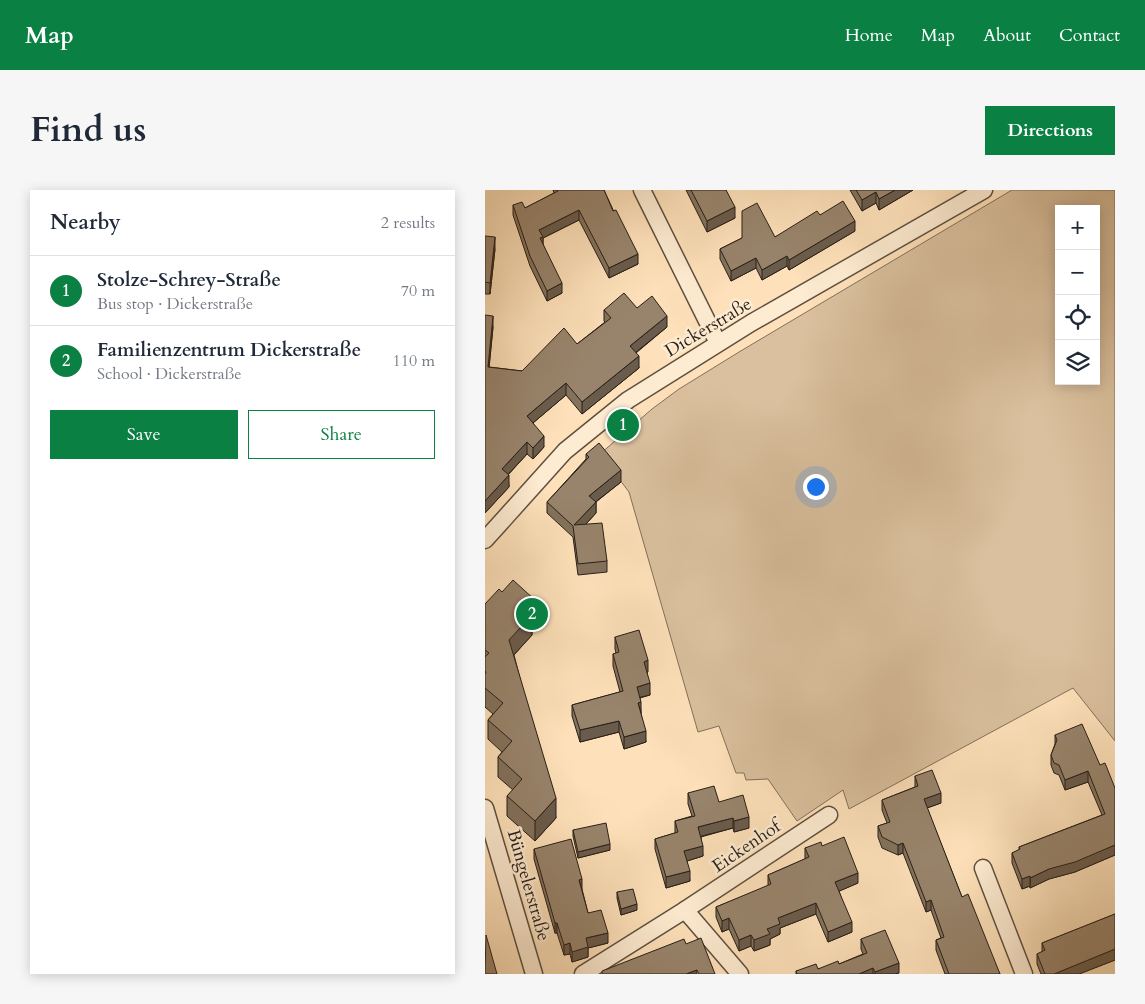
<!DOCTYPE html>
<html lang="en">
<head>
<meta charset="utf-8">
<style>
  body { margin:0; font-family:Cardo,serif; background:#f6f6f7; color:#1f2937 }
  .controls { position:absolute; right:15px; top:15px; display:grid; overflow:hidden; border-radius:0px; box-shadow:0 2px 12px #0003 }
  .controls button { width:45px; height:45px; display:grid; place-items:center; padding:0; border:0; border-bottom:1px solid #e0e1e3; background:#fff; color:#1f2937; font:25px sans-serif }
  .you { position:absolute; left:330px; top:296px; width:18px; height:18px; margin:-12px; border:4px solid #fff; border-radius:50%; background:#1a73e8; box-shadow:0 0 0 8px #1a73e833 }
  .badge { display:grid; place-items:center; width:32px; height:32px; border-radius:50%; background:#0b8043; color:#fff; font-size:16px; font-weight:700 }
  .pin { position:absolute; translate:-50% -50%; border:2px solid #fff; box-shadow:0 1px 5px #0006 }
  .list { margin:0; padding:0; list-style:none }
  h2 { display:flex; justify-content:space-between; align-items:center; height:65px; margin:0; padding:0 20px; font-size:21px }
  h2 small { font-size:16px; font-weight:400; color:#747a83 }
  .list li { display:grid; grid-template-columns:32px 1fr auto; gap:15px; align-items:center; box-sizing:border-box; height:70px; padding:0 20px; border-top:1px solid #e0e1e3 }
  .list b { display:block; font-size:19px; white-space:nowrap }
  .list p { margin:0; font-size:16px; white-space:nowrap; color:#747a83 }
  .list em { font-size:16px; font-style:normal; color:#747a83 }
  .actions { display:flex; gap:10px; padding:15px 20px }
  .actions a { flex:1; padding:11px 0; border:1px solid #0b8043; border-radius:0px; text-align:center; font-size:18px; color:#0b8043 }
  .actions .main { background:#0b8043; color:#fff }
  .icon { flex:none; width:28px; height:28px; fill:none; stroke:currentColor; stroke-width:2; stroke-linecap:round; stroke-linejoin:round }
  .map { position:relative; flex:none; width:630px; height:784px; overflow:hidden; border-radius:0px }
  header { display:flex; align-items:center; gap:30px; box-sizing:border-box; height:70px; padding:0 25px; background:#0b8043; color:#fff }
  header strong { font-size:24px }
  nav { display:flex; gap:28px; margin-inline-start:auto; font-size:18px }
  .intro { display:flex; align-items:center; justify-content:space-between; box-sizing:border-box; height:120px; padding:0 30px }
  h1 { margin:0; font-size:35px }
  .button { padding:12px 22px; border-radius:0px; background:#0b8043; color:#fff; font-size:18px; font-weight:700 }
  main { display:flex; gap:30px; padding:0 30px }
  aside { flex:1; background:#fff; border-radius:0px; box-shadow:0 2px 12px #0003 }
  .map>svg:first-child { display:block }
</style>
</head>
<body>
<header>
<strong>Map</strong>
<nav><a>Home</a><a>Map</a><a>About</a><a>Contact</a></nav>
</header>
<div class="intro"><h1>Find us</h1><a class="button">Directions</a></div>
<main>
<aside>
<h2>Nearby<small>2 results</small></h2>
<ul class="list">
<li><span class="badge">1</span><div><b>Stolze-Schrey-Straße</b><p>Bus stop · Dickerstraße</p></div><em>70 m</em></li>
<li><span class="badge">2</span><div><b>Familienzentrum Dickerstraße</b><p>School · Dickerstraße</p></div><em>110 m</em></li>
</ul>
<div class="actions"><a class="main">Save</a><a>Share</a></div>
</aside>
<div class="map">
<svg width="630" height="784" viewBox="0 0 630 784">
  <rect width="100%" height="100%" fill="#fee1ba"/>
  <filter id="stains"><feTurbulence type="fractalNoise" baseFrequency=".004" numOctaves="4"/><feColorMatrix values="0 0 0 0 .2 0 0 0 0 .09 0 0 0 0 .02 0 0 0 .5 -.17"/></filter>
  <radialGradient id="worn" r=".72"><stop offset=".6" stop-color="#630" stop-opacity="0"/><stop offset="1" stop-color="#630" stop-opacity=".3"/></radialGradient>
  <path fill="#dac09e" stroke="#82705b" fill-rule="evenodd" d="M527 0H630V551L588 498 364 619 358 600 312 631 283 589 261 590 259 583H251L234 536 213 542 144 302 115 264 167 219 194 199 254 162ZM574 19H611V191H574Z"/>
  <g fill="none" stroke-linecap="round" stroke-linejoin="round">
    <g stroke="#5e5040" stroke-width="19">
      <g id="minor">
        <path d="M157 0 233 153"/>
        <path d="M0 350 80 261 143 210 266 133 499 0"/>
        <path d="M0 618 49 784"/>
        <path d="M498 678 539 784"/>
        <path d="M200 720 255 784"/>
        <path d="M98 784 200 720 344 625"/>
      </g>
    </g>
    <use href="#minor" stroke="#feecd2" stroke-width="16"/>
  </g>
  <g fill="#83725d" stroke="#291f18">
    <path d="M68 0H119L153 74 124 88 94 30 58 48V54L77 103 62 111 45 76 28 25V15L40 18 69 3Z"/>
    <path d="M201 0H241L250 28 222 42Z"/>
    <path d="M365 0H428L394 20 391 13 377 21Z"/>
    <path d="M335 25 370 41 304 80 302 76 277 90 271 78 246 91 235 69V59L257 48 290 47Z"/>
    <path d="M0 46 10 59 5 104H0Z"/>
    <path d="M152 118 182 137 151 163 154 178 97 224 81 205 48 233 59 257 48 269 42 264 23 285 24 297 0 323V125L8 137 4 177 37 181 92 154 120 132 119 131V120Z"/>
    <path d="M101 264 136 292 111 312V323L101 334 122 371V382L93 385 88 347 62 323V312L101 269Z"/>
    <path d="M0 414 50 430 47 433V445L29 465 71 628 50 651 22 626V606L28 600 13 587V567L17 562 3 549V530L8 524 0 517Z"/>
    <path d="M130 447 163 482H162L165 505 155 508 156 523 161 552 139 559 134 542 95 552 87 526V515L135 502 128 476V464L131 463 130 459Z"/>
    <path d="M570 545 615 575 630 598V665L590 682 564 689 545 698V696L537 699 527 673V663L534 660V657L617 625 603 592 580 600 574 585 569 583 566 575V565L570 554Z"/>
    <path d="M430 586 456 613 442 618 477 707 515 784H460L451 760V750L456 748 446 720 441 722 418 663 413 665 397 658 393 647V636L402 633 397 620V610L430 597Z"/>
    <path d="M203 603 234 612 264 638 249 642 248 638 216 647 218 666 202 671 205 691 181 698 170 659V649L190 643V631L207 626 203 614Z"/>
    <path d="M88 640 125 660 93 668 88 646Z"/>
    <path d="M337 656 373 693 354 701 367 742 343 752 331 724 295 738V744L285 749V755L269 761 266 756 254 761 244 739 237 742 231 727V717L283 696V685L320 669V658Z"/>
    <path d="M49 659 97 699 103 723 123 753 103 758V767L87 772 85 764 79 765 72 743H70L49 669Z"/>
    <path d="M132 702 152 720 136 725 132 708Z"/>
    <path d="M630 724V770L594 784H556L552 774V764L557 762V753Z"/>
    <path d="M376 749 414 783 410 784H311V781L333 779 354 774 378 764 376 759Z"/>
  </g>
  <g fill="#6a5c4c" stroke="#291f18">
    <path d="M410 0H428L394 20V9Z"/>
    <path d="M391 2V13L377 21V10Z"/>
    <path d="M250 17V28L222 42V31Z"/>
    <path d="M94 20V30L58 48V57L55 58 54 40Z"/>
    <path d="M370 31V41L304 80V70Z"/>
    <path d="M10 47V59L5 104V93Z"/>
    <path d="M153 64V74L124 88V78Z"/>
    <path d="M302 66V76L277 90V80Z"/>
    <path d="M271 68V78L246 91V81Z"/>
    <path d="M77 93V103L62 111V101Z"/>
    <path d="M8 126V137L3 189V177Z"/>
    <path d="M182 126V137L145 167V156Z"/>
    <path d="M154 166V178L97 224V212Z"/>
    <path d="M81 193V205L42 238V226Z"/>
    <path d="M59 246V257L48 269V258Z"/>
    <path d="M42 252V264L17 291V279Z"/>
    <path d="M136 280V292L104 317V306Z"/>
    <path d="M24 285V297L0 323V311Z"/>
    <path d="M111 312V323L90 346 89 335Z"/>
    <path d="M50 410V430L47 433V445L24 470V450L41 420Z"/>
    <path d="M163 470V482L159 483V472Z"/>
    <path d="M165 493V505L152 508V497Z"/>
    <path d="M156 512V523L153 513Z"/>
    <path d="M134 531V542L95 552V540Z"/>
    <path d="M161 541V552L139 559V547Z"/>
    <path d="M603 581V592L580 600V590Z"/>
    <path d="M456 603V613L439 619V609Z"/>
    <path d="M71 608V628L50 651V631Z"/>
    <path d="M264 627V638L249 642V631Z"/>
    <path d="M248 628V638L213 647V637Z"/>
    <path d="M418 653V663L413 665V655Z"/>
    <path d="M125 654V660L93 668V662Z"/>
    <path d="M630 655V665L590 682 564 689 545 698V688L564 679Z"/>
    <path d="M218 656V666L199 672V661Z"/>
    <path d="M205 681V691L181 698V687Z"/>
    <path d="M373 683V693L350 703V692Z"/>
    <path d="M545 686V696L537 699V689Z"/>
    <path d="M97 689V699L94 690Z"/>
    <path d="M446 710V720L441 722V712Z"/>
    <path d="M331 713V724L295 738V744L285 749V755L269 761V750L293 728Z"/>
    <path d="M152 714V720L136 725V719Z"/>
    <path d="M244 728V739L237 742V731Z"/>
    <path d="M367 732V742L343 752V742Z"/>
    <rect x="70" y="733" width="2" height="10"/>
    <path d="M123 743V753L103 758V767L87 772V762L101 748Z"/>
    <path d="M266 745V756L254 761V750Z"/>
    <path d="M85 753V764L79 765V755Z"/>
    <path d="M630 759V770L594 784H569Z"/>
    <path d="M414 773V783L410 784H390V782Z"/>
    <path d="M388 778V784H374Z"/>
    <path d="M212 780V784H201Z"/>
  </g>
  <g fill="#98846c" stroke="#291f18">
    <path d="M73 0H119L128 21 131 20 153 64 124 78 94 20 54 40 58 47 55 48 77 93 62 101 45 66 28 15 37 12 40 18 73 1Z"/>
    <path d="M206 0H241L250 17 222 31Z"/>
    <path d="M371 0H410L394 9 391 2 377 10Z"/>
    <path d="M358 11 370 31 304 70 302 66 277 80 271 68 246 81 235 59 257 48V21L272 13 290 47 332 21 335 25Z"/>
    <path d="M0 46 10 47 5 93 0 92Z"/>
    <path d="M139 103 152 118 167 106 182 126 145 156 154 166 97 212 81 193 42 226 59 246 48 258 42 252 17 279 24 285 0 311V125L8 126 3 177 37 181 79 138 92 154 126 128 119 120Z"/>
    <path d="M114 253 136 280 104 306 111 312 89 335 117 333 122 371 93 374 88 336 62 312 104 267 101 264Z"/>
    <path d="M28 390 50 410 41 420 47 425 24 450 71 608 50 631 22 606 37 589 13 567 27 551 3 530 18 513 0 498V484L1 482 0 481V467L4 463 0 460V414L14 399 17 402Z"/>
    <path d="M154 440 163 470 159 472 165 493 152 497 156 512 153 513 161 541 139 547 134 531 95 540 87 515 138 501 128 464 134 462 130 447Z"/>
    <path d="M597 534 615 575 620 573 630 598V655L590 672 564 679 545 688V686L537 689 527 663 535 659 534 657 620 624 603 581 580 590 574 575 569 573 566 565 572 550 570 545Z"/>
    <path d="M447 580 456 603 439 609 477 707 483 704 515 784H464L451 750 459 747 446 710 441 712 418 653 413 655 397 647 393 636 405 632 397 610 433 596 430 586Z"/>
    <path d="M229 596 234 612 258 605 264 627 249 631 248 628 213 637 218 656 199 661 205 681 181 687 170 649 193 642 190 631 210 626 203 603Z"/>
    <path d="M121 633 125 654 93 662 88 640Z"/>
    <path d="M359 647 373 683 350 692 367 732 343 742 331 713 293 728 295 734 282 739 285 744 269 750 266 745 254 750 244 728 237 731 231 717 286 694 283 685 324 667 320 658 336 652 337 656Z"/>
    <path d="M86 649 97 689 94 690 103 723 116 720 123 743 101 748 103 757 87 762 85 753 79 755 72 733H70L49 659Z"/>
    <path d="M148 699 152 714 136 719 132 702Z"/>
    <path d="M630 724V759L569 784H560L552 764 560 760 557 753Z"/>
    <path d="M400 740 414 773 390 782 388 778 374 784H312L311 781 331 774 333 779 353 771 354 774 382 763 376 749Z"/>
    <path d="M1 745 12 784H0Z"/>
    <path d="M216 748 230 784H214L212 780 201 784H117V781L199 749 201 754Z"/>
  </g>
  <g text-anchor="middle" stroke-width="5" stroke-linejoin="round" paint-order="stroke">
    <g font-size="18" fill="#291f18" stroke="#feecd2">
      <text transform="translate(223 137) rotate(-31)" y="6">Dickerstraße</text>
      <text transform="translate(261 656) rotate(-34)" y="6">Eickenhof</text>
      <text transform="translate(44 695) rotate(74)" y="6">Büngelerstraße</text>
    </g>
  </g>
  <rect width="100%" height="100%" filter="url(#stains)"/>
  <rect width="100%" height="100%" fill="url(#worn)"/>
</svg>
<div class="controls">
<button>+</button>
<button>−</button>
<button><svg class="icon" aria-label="locate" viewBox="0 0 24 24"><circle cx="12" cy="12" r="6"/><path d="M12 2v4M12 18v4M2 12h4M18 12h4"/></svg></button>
<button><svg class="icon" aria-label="layers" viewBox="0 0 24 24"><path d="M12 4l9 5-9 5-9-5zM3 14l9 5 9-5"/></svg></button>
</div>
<div class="you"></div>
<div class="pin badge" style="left:138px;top:235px">1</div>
<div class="pin badge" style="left:47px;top:424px">2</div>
</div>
</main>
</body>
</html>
